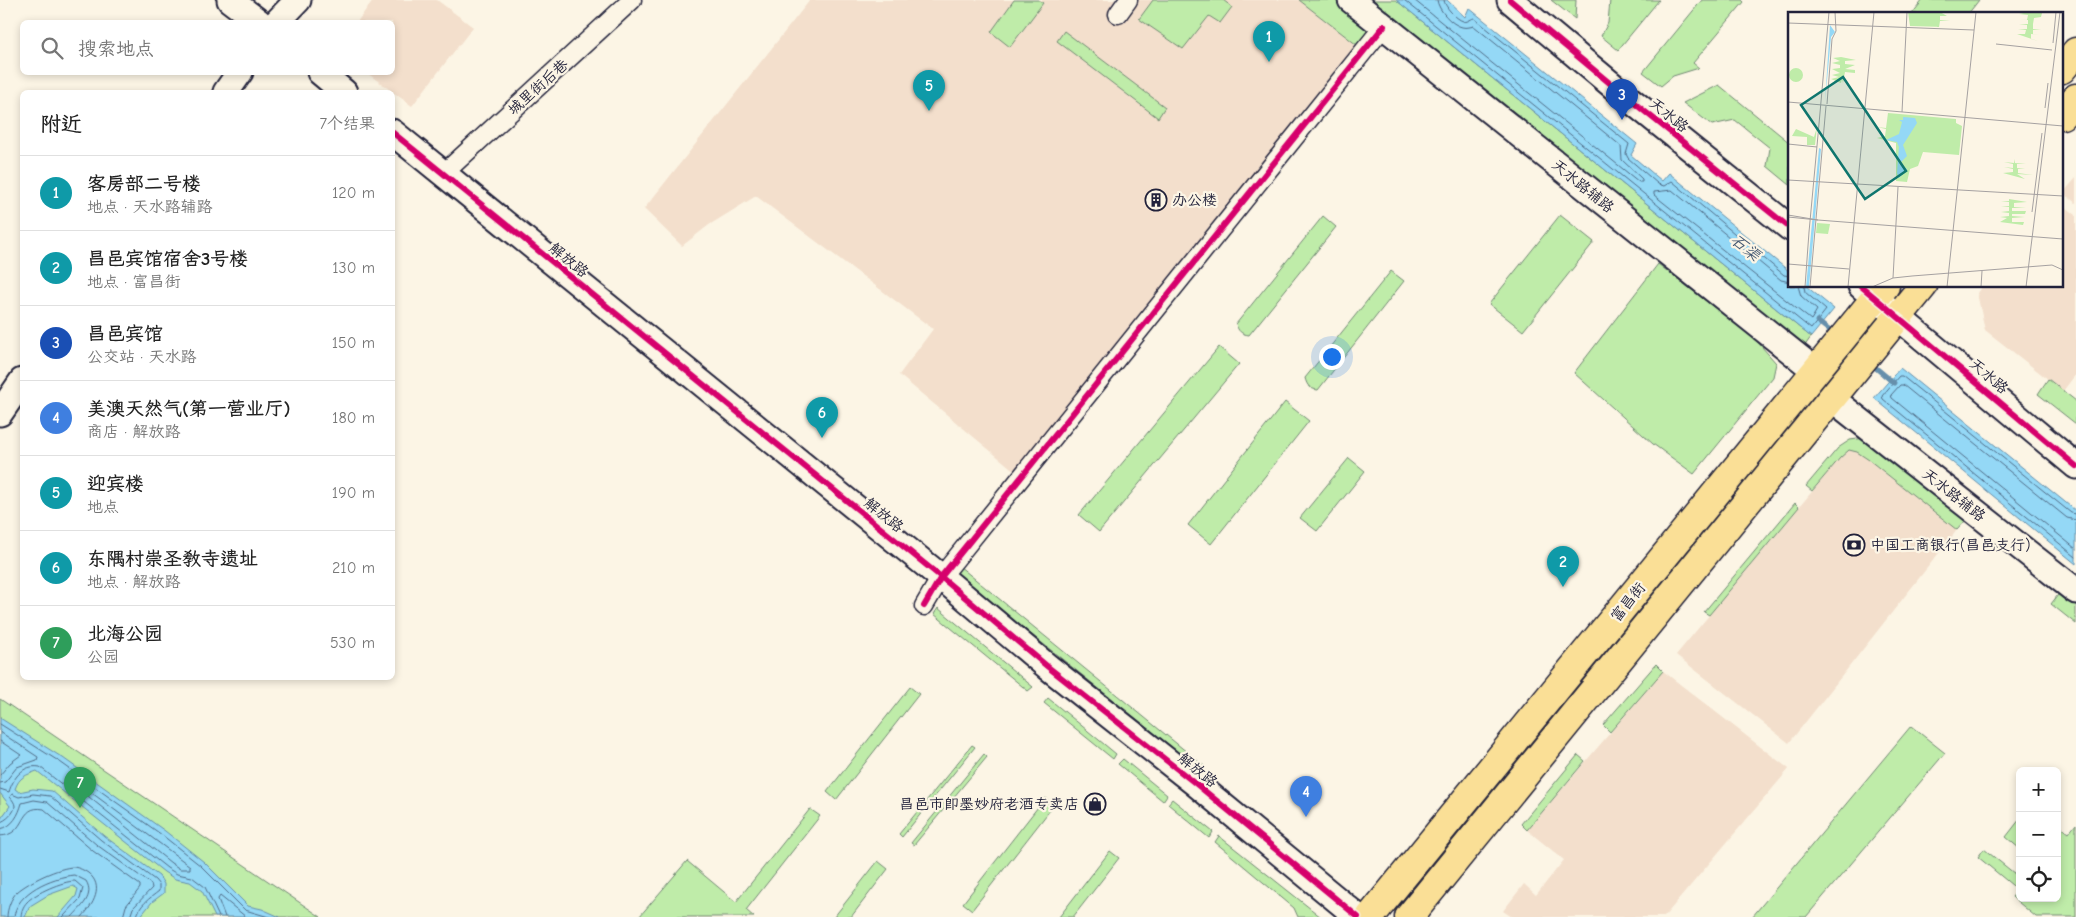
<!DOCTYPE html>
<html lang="zh">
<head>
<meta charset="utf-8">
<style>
  body { margin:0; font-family:"Comic Neue","LXGW WenKai TC",sans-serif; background:#f6f6f6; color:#222 }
  .controls { position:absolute; right:15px; bottom:15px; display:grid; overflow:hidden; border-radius:8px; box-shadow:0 2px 8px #0003 }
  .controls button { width:45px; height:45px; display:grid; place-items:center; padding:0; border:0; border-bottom:1px solid #e0e0e0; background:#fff; color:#222; font:25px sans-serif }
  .you { position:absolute; left:1331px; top:356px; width:18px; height:18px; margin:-12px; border:4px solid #fff; border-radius:50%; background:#1a73e8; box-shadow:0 0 0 8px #1a73e833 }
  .badge { display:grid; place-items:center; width:32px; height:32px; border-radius:50%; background:#db2777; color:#fff; font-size:16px; font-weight:700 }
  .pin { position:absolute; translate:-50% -41px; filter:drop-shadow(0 1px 2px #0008) }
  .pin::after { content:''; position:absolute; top:26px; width:18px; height:15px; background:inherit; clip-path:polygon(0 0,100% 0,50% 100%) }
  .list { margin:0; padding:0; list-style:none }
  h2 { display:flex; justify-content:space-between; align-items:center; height:65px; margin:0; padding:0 20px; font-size:21px }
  h2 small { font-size:16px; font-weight:400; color:#767676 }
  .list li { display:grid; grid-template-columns:32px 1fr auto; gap:15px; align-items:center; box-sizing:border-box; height:75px; padding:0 20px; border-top:1px solid #e0e0e0 }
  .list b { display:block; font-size:19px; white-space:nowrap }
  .list p { margin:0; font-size:16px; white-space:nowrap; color:#767676 }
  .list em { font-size:16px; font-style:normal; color:#767676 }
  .icon { flex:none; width:28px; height:28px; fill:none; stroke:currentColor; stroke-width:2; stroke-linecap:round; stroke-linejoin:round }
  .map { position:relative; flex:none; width:2076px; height:917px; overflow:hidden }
  .search { position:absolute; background:#fff; box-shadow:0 2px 8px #0003; left:20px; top:20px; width:375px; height:55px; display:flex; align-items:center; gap:12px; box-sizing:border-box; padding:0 18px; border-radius:8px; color:#767676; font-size:19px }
  .panel { position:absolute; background:#fff; box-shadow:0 2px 8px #0003; left:20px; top:90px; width:375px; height:590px; border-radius:8px }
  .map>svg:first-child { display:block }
</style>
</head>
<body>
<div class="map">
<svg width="2076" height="917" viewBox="0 0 2076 917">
  <rect width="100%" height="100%" fill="#fcf5e5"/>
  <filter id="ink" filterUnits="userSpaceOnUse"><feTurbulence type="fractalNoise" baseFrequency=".02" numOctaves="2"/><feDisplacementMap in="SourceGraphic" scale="10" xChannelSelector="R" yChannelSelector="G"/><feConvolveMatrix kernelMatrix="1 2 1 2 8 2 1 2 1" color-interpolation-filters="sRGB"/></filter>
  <g filter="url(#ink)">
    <g fill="#f3dfcc">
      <path d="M373 0H437L473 27 412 106 367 73 392 72V22H357Z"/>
      <path d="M810 0H1299L1357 45 1016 472 899 375 933 329 756 196 709 225 682 246 644 209Z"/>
      <path d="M2076 178V203L2063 193Z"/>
      <path d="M2062 204 2076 215V374L2063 391 1985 330 1977 293 1982 286H2062Z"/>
      <path d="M1849 450 1857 452 1869 460 1957 530 1789 743 1676 655 1840 458Z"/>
      <path d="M1663 671 1789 769 1664 917H1512L1503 911 1524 884 1536 895 1564 860 1527 830Z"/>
    </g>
    <g fill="#bfeca9" stroke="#708772">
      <path d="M1014 0H1039L1043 3 1010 47 991 32Z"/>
      <path d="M1153 0H1223L1232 7 1220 23 1209 16 1183 49 1139 19Z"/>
      <path d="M1299 0H1338L1371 26 1357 45Z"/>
      <path d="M1373 0H1396L1811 337 1804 347Z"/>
      <path d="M1551 0H1576L1575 19Z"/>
      <path d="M1610 0H1659L1618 50 1601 36 1608 23Z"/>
      <path d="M1702 0H1742L1744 2 1693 63 1699 68 1673 76 1661 86 1643 72Z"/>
      <path d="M1923 0H1979L1968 14H1912Z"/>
      <path d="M1064 31 1165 107 1158 118 1057 41Z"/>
      <path d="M1719 85 1790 143V185L1767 166 1770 148 1735 120 1712 125 1683 103Z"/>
      <path d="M1560 215 1594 242 1523 331 1489 304Z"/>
      <path d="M1323 216 1336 227 1249 335C1241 334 1238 331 1236 324Z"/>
      <path d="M1658 264 1754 338 1776 363 1773 377 1694 474 1653 444 1574 373Z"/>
      <path d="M1391 271 1404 281 1318 390C1310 389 1307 386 1305 378Z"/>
      <path d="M1219 347 1239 364 1099 532 1079 515Z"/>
      <path d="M2048 379 2076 401V424L2038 394Z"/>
      <path d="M1285 402 1309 421 1211 544 1188 525Z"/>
      <path d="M1865 438 1966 520 1957 530 1869 460 1857 452 1849 450 1840 458 1812 491 1806 486 1838 448 1850 440Z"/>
      <path d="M1349 458 1365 471 1317 531 1300 518Z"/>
      <path d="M1795 503 1799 507 1709 615 1704 612Z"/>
      <path d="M959 566 1204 766 1199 769 956 574Z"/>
      <path d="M2061 591 2076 604V624L2051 604Z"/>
      <path d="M938 608 1033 687 1028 691 934 614Z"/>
      <path d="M1656 664 1663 671 1610 732 1603 725Z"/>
      <path d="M910 687 919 694 836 800 827 792Z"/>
      <path d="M1048 698 1116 754 1113 759 1044 703Z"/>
      <path d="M0 699 321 917H0Z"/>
      <path d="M1911 726 1945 753 1806 917H1752Z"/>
      <path d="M972 745 975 747 902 837 899 834Z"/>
      <path d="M984 754 987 757 914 845 911 843Z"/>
      <path d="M1578 755 1585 761 1527 830 1521 824Z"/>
      <path d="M1123 759 1167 795 1163 801 1118 764Z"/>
      <path d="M1045 798 1054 805 972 910 963 903Z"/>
      <path d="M1172 799 1213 832 1209 838 1168 804Z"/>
      <path d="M810 809 820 816 746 910 754 917H639L687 861 736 902Z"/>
      <path d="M2020 819V849L2006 837Z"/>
      <path d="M2057 824 2069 833 2076 824V917H2036L2012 897 2018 890 1978 857 1984 849 2020 878V898H2057Z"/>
      <path d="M1219 836 1321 917H1298L1294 908 1215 842Z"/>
      <path d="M1110 851 1119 858 1073 917H1059Z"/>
      <path d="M878 861 888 869 851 917H834Z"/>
    </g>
    <g fill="#94d8f6" stroke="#668fab">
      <path d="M1396 0H1447L1465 17 1469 8 1637 144 1631 155 1662 181 1669 173 1790 272V286H1806L1834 309 1811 337Z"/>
      <path d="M1900 368 2076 511V564L1874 398Z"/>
      <path d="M0 718 63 758 165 831 204 862 248 906 262 909 280 917H215L202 891 190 882 175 879 164 872 37 771C26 775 19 777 15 789L19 792 33 789 52 791 104 836 159 876 164 884V893L152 902 140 917H58L76 896 78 889 73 886 48 895 30 906 25 917H0V820L10 806 0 793Z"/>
    </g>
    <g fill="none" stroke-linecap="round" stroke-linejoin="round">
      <g stroke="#506b86" stroke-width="1">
        <path d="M1404 0 1811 329 1826 310 1805 292 1804 286"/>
        <path d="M1414 0 1639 182H1642V179L1622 160 1621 146 1474 26C1470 27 1466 28 1462 27 1452 25 1438 10 1437 0"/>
        <path d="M1444 0C1444 6 1456 19 1463 21 1467 23 1470 19 1474 18L1629 144 1626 154 1628 158 1658 184 1664 186 1672 181 1784 275 1790 276"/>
        <path d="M1790 282 1781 280 1672 190 1654 192V195L1811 320 1817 310 1801 296 1798 286"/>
        <path d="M2076 514 2071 513 1902 376H1899L1882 396 1883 399 2076 557"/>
        <path d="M2076 520 2067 518 1903 385H1900L1891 395 1892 398 2076 549"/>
        <path d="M0 724 60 762 162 835 201 866 245 910 269 917"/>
        <path d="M0 732 38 757 37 760 17 767 5 782 0 783"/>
        <path d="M0 741 21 755 10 763 0 775"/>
        <path d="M0 789 9 792C13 778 23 764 40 767L167 868 177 874 192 877 205 887 219 917"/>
        <path d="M89 793H92L190 866V869H180L171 863 89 797Z"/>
        <path d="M0 822C6 821 15 812 15 806 15 803 12 799 10 797L12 794 19 797 33 794 50 796 101 840 155 880 159 885V891C150 898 138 906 137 917"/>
        <path d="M0 829C13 827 19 814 22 803L34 800 47 802 97 845 151 884 152 888 133 908 130 917"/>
        <path d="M0 836C28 835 17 804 44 809L93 851 140 885V888L126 906 123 917"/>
        <path d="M7 917C7 909 11 898 17 892 28 882 59 867 74 867 79 868 84 870 88 873 105 886 93 905 82 917"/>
        <path d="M14 917C16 892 52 877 74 875L86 881C95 896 81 907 72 917"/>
        <path d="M21 917C21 912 23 906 27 902 35 893 63 881 75 881L83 888 80 899 63 917"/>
        <path d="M225 917 218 899 220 896 246 917"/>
      </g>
      <g stroke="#668fab" stroke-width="5">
        <path d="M1817 321 1834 334"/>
        <path d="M1870 363 1894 383"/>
      </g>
      <g stroke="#22223b" stroke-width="21">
        <g id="street">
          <path d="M1118 14 1128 0"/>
          <path d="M443 174 632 0"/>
          <path d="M924 606 941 577 1384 26"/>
        </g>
      </g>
      <g stroke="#22223b" stroke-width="29">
        <g id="secondary">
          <path d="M230 0 259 22"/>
          <path d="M1351 0 1816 371"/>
          <path d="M1510 0 1618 90 1790 228"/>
          <path d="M277 22 298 0"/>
          <path d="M320 72 344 92"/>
          <path d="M226 92 240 72"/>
          <path d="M392 132 941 577 1048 667 1195 783 1358 917"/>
          <path d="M1861 286 2076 466"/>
          <path d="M1831 398 2076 591"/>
          <path d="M0 413 22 381"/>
        </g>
      </g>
      <g stroke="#22223b" stroke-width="31">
        <g id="primary">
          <path d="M2062 69 2076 52"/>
          <path d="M2062 115 2076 98"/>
          <path d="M1370 917 1885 286"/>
          <path d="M1409 917 1923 286"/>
        </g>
      </g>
      <use href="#street" stroke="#fcf5e5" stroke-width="18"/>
      <use href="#secondary" stroke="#fcf5e5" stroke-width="25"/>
      <use href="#primary" stroke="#fadf96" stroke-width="28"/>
      <g stroke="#fcf5e5" stroke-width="9">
        <g id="cycleway">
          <path d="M1510 0 1618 90 1790 228"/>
          <path d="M392 132 941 577 1048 667 1195 783 1358 917"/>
          <path d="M1861 286 2076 466"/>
          <path d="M924 606 941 577 1384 26"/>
        </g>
      </g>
      <use href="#cycleway" stroke="#d6006c" stroke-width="6"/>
    </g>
  </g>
  <defs>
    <g id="building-ring" transform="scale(1.125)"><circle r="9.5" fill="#fcf5e5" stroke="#22223b" stroke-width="1.5"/><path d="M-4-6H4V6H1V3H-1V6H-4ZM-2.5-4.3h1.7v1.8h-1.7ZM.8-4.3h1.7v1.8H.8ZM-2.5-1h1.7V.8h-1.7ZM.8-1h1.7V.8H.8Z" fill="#22223b"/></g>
    <g id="bank-ring" transform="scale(1.125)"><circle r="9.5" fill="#fcf5e5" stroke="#22223b" stroke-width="1.5"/><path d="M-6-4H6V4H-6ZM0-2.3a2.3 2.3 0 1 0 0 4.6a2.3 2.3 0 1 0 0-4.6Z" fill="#22223b"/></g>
    <g id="shop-ring" transform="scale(1.125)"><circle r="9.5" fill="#fcf5e5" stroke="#22223b" stroke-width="1.5"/><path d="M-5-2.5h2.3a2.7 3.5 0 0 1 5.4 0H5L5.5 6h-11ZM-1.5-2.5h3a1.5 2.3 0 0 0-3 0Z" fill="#22223b"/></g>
  </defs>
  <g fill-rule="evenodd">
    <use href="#building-ring" x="1156" y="200"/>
    <use href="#bank-ring" x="1854" y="545"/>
    <use href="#shop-ring" x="1095" y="804"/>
  </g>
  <g text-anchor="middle" stroke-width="4.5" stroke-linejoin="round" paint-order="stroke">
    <g font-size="15" fill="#22223b" stroke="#fcf5e5">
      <text transform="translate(538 87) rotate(-42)" y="5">城里街后巷</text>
      <text transform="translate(1669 115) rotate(39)" y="5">天水路</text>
      <text transform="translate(1583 186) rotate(39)" y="5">天水路辅路</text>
      <text transform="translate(569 260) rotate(39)" y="5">解放路</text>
      <text transform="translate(1989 376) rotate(40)" y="5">天水路</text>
      <text transform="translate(1954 495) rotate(38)" y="5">天水路辅路</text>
      <text transform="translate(884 515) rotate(39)" y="5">解放路</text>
      <text transform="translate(1628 602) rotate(-51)" y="5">富昌街</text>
      <text transform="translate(1198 770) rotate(39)" y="5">解放路</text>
    </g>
    <g font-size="15" fill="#22223b" stroke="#fcf5e5" text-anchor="start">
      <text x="1172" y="205">办公楼</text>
      <text x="1870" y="550">中国工商银行(昌邑支行)</text>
      <text x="1079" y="809" text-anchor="end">昌邑市即墨妙府老酒专卖店</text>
    </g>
    <g font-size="16" font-style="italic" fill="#445973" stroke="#fcf5e5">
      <text transform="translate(1746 247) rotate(39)" y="6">石渠</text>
    </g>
  </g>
  <g transform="translate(1788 12)">
    <rect width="275" height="275" fill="#fcf5e5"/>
    <path d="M120 0H152L159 4H152V8L162 9H152L151 15H157L122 14ZM241 0 254 1 253 5 246 6 245 12H253H245V17H253L245 18V22L252 23 243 22V27L250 29 229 22H237L238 18 230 17H239V13L231 12H240V8L232 7 239 8 240 3 231 2ZM53 45 68 48 57 49V52L67 53 57 57 67 58V61L57 60 55 71 54 67 53 71 43 67 51 65 44 63 52 61 44 57 52 56V53L44 51 52 49 45 46ZM1 63a7 7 0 1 1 14 0a7 7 0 1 1-14 0ZM100 101 168 107V111L174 114 171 143 135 140 130 154 122 157 119 170 108 169V131L89 126 97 124 98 117 89 115 98 116ZM29 115 27 133H19V125L4 124 8 117 26 125ZM226 147 227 151 238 152H229V156L237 157H230V161L245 163 229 162 237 167 215 161 225 160V157L216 155 225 156V152L216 150 226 151ZM221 187 239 190 226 191V195L238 196H224V199H238L237 202H224V204L237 205 224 206V210H236L235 213 212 210 219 206 212 205 221 204V201L213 200 221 199V195L213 194H221V190L213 189H221ZM29 211 42 212 40 222 28 221Z" fill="#bfeca9"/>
    <path d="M42 13 47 20 43 25 37 90ZM115 105 127 106 129 111 115 133 119 144 111 152 119 157 111 166 109 161 111 135 109 130 98 128 111 122 114 110 111 108H115ZM31 136 33 137 21 275H18Z" fill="#94d8f6"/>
    <path fill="none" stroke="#a5a1a1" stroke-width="1" d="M0 11 186 18M265 31 268 0M208 32 264 38M0 90 275 114M39 92 44 27 48 19 47 0M257 96 260 71M114 100 119 0M30 123 41 0M0 132 29 135M0 168 275 184M244 200 254 121M0 203 30 208 0 205M30 208 275 227M165 219 188 0M21 220 30 123M0 252 61 257M105 266 110 175M17 275 21 220M22 275 38 94M60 275 86 0M84 275 105 266 124 264 264 253 275 258M159 275 165 219M193 275 194 259M238 275 272 0"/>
    <path fill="#0f766e" fill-opacity="0.15" stroke="#0f766e" stroke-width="2.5" d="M55 65 118 159 77 187 13 93Z"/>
    <rect width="275" height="275" fill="none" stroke="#22223b" stroke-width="2.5"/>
  </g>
</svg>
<div class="controls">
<button>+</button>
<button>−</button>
<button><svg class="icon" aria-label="locate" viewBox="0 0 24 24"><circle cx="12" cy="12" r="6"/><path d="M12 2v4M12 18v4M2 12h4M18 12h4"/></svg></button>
</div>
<div class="you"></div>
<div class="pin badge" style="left:1269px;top:62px;background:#0f9aa8">1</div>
<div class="pin badge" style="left:1563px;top:587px;background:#0f9aa8">2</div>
<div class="pin badge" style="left:1622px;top:120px;background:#1a4fb4">3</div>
<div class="pin badge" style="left:1306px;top:817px;background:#3f7fe0">4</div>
<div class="pin badge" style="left:929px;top:111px;background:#0f9aa8">5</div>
<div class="pin badge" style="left:822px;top:438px;background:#0f9aa8">6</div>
<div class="pin badge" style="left:80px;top:808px;background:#2e9e5b">7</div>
<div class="search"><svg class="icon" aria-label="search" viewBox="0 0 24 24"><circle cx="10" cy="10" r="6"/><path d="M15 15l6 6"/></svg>搜索地点</div>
<section class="panel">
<h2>附近<small>7个结果</small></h2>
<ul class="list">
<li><span class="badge" style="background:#0f9aa8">1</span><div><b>客房部二号楼</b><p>地点 · 天水路辅路</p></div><em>120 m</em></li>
<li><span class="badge" style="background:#0f9aa8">2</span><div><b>昌邑宾馆宿舍3号楼</b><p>地点 · 富昌街</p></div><em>130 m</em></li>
<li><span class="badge" style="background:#1a4fb4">3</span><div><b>昌邑宾馆</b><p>公交站 · 天水路</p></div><em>150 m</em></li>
<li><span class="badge" style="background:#3f7fe0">4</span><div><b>美澳天然气(第一营业厅)</b><p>商店 · 解放路</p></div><em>180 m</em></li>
<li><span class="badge" style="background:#0f9aa8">5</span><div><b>迎宾楼</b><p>地点</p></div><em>190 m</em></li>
<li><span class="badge" style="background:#0f9aa8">6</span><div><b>东隅村崇圣教寺遗址</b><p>地点 · 解放路</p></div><em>210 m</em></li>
<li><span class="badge" style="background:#2e9e5b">7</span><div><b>北海公园</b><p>公园</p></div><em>530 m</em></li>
</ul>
</section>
</div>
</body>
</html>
